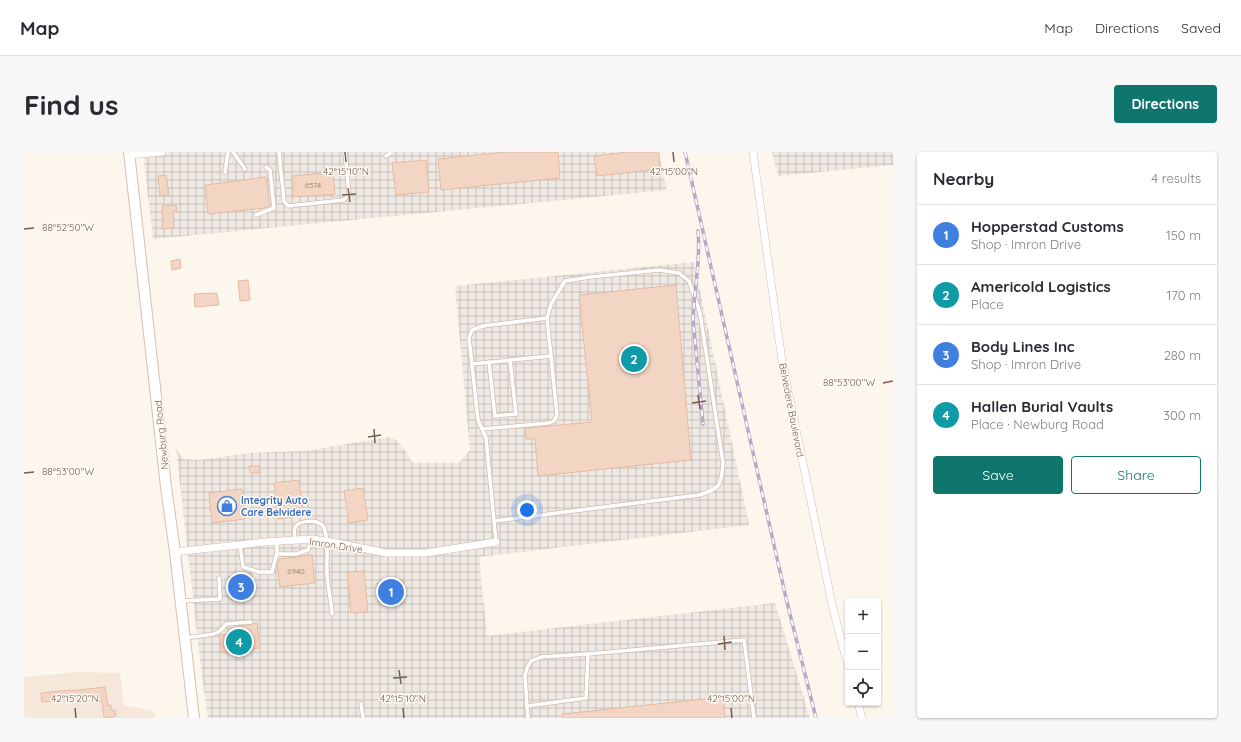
<!DOCTYPE html>
<html lang="en">
<head>
<meta charset="utf-8">
<style>
  body { margin:0; font-family:Quicksand,sans-serif; background:#f7f7f7; color:#2b2b33 }
  .controls { position:absolute; right:12px; bottom:12px; display:grid; overflow:hidden; border-radius:4px; box-shadow:0 1px 3px #0004 }
  .controls button { width:36px; height:36px; display:grid; place-items:center; padding:0; border:0; border-bottom:1px solid #e1e1e2; background:#fff; color:#2b2b33; font:20px sans-serif }
  .you { position:absolute; left:503px; top:358px; width:14px; height:14px; margin:-10px; border:3px solid #fff; border-radius:50%; background:#1a73e8; box-shadow:0 0 0 6px #1a73e833 }
  .badge { display:grid; place-items:center; width:26px; height:26px; border-radius:50%; background:#0f766e; color:#fff; font-size:13px; font-weight:700 }
  .pin { position:absolute; translate:-50% -50%; border:2px solid #fff; box-shadow:0 1px 4px #0006 }
  .list { margin:0; padding:0; list-style:none }
  h2 { display:flex; justify-content:space-between; align-items:center; height:52px; margin:0; padding:0 16px; font-size:17px }
  h2 small { font-size:13px; font-weight:400; color:#7c7c81 }
  .list li { display:grid; grid-template-columns:26px 1fr auto; gap:12px; align-items:center; box-sizing:border-box; height:60px; padding:0 16px; border-top:1px solid #e1e1e2 }
  .list b { display:block; font-size:15px; white-space:nowrap }
  .list p { margin:0; font-size:13px; white-space:nowrap; color:#7c7c81 }
  .list em { font-size:13px; font-style:normal; color:#7c7c81 }
  .actions { display:flex; gap:8px; padding:12px 16px }
  .actions a { flex:1; padding:9px 0; border:1px solid #0f766e; border-radius:4px; text-align:center; font-size:14px; color:#0f766e }
  .actions .main { background:#0f766e; color:#fff }
  .icon { flex:none; width:22px; height:22px; fill:none; stroke:currentColor; stroke-width:2; stroke-linecap:round; stroke-linejoin:round }
  .map { position:relative; flex:none; width:869px; height:566px; overflow:hidden; border-radius:4px }
  header { display:flex; align-items:center; gap:24px; box-sizing:border-box; height:56px; padding:0 20px; background:#fff; border-bottom:1px solid #e1e1e2 }
  header strong { font-size:19px }
  nav { display:flex; gap:22px; margin-inline-start:auto; font-size:14px }
  .intro { display:flex; align-items:center; justify-content:space-between; box-sizing:border-box; height:96px; padding:0 24px }
  h1 { margin:0; font-size:28px }
  .button { padding:10px 18px; border-radius:4px; background:#0f766e; color:#fff; font-size:14px; font-weight:700 }
  main { display:flex; gap:24px; padding:0 24px }
  aside { flex:1; background:#fff; border-radius:4px; box-shadow:0 1px 3px #0004 }
  .map>svg:first-child { display:block }
</style>
</head>
<body>
<header>
<strong>Map</strong>
<nav><a>Map</a><a>Directions</a><a>Saved</a></nav>
</header>
<div class="intro"><h1>Find us</h1><a class="button">Directions</a></div>
<main>
<div class="map">
<svg width="869" height="566" viewBox="0 0 869 566">
  <defs>
    <pattern id="industrial-grid" width="8" height="8" patternUnits="userSpaceOnUse"><rect width="8" height="8" fill="#efe9e4"/><path d="M0 4h8M4 0v8" fill="none" stroke="#c7c0bb"/></pattern>
  </defs>
  <rect width="100%" height="100%" fill="#fdf6ec"/>
  <path fill="#f5e8da" d="M53 520 96 521 100 553 130 559 131 566H0V525Z"/>
  <g fill="url(#industrial-grid)">
    <path d="M119 0H634L643 38 129 87Z"/>
    <path d="M748 0H869V13L754 24Z"/>
    <path d="M670 110 725 373 455 405 463 484 751 451 786 566H184L177 517 152 296 159 307 176 308 226 301 281 299 366 285 372 288 382 300 389 311H435L446 298 431 134Z"/>
  </g>
  <g fill="#f3d5c3" stroke="#e6bba3">
    <path d="M482 0H534L536 26 417 38 414 7Z"/>
    <path d="M604 0H635L636 17 573 24 570 4Z"/>
    <path d="M402 8 405 40 372 43 368 11Z"/>
    <path d="M309 20 311 42 269 45 268 24Z"/>
    <path d="M142 23 145 43 136 44 134 24Z"/>
    <path d="M242 25 246 54 240 56 184 62 181 33Z"/>
    <path d="M152 53 153 59H149L150 76 138 77V70H139L138 54Z"/>
    <path d="M156 107 157 116 148 118 147 109Z"/>
    <path d="M224 128 226 148 216 149 214 129Z"/>
    <path d="M652 133 667 308 514 324 511 287H502L501 276 568 270 555 143Z"/>
    <path d="M193 141 195 153 171 155 170 142Z"/>
    <path d="M225 314H235L236 321H226Z"/>
    <path d="M275 328 280 364 254 367 250 331Z"/>
    <path d="M339 336 344 368 325 371 320 339Z"/>
    <path d="M218 337 221 367 188 371 185 341Z"/>
    <path d="M288 403 291 431 256 435 253 412 255 407Z"/>
    <path d="M340 419 344 460 327 461 323 420Z"/>
    <path d="M227 421 230 445 207 448 204 425Z"/>
    <path d="M379 429 381 451 355 453 353 431Z"/>
    <path d="M233 471 236 496 197 501 195 483 216 481 215 474Z"/>
    <path d="M81 535 84 554 87 553 88 558H91L92 564 88 565V566H80L78 549 71 550 70 545 18 550 17 541 46 538V539Z"/>
    <path d="M699 545 701 566H538V562Z"/>
  </g>
  <g fill="none" stroke-linecap="round" stroke-linejoin="round">
    <g stroke="#d1beb0" stroke-width="5">
      <g id="lane">
        <path d="M209 0 221 17"/>
        <path d="M255 0 260 49 264 54 320 48 325 42 321 0"/>
        <path d="M362 4 368 0"/>
        <path d="M201 20 204 0"/>
        <path d="M232 63 250 56 246 18 242 15"/>
        <path d="M465 210 471 264 492 262 486 208"/>
        <path d="M448 212 527 204"/>
        <path d="M458 277 525 271 530 269 533 263 523 166 459 174 448 178 445 186 454 268 462 286 472 390"/>
        <path d="M470 369 675 343C697 336 697 334 699 311L676 161 665 129 655 121 635 118 566 125 541 129 527 152 523 166"/>
        <path d="M271 388C271 384 269 377 272 374 277 368 293 368 298 373 306 382 302 410 303 422 304 435 307 448 308 462"/>
        <path d="M216 393 219 415 235 420H248L253 401V390"/>
        <path d="M253 402H272L284 398 288 387"/>
        <path d="M158 449 196 447 195 426"/>
        <path d="M162 486 190 482 196 479 202 472 227 470"/>
        <path d="M337 552 339 566"/>
        <path d="M503 554 501 524 503 516 507 509 517 505 564 502"/>
        <path d="M504 566 503 554 562 546 564 502 720 488 730 566"/>
      </g>
    </g>
    <g stroke="#d1beb0" stroke-width="8">
      <g id="street">
        <path d="M729 0 758 209 809 457 824 514"/>
        <path d="M105 3 138 0"/>
        <path d="M151 400 241 390 288 387 313 391 362 401H402L472 390"/>
        <path d="M834 551 838 566"/>
      </g>
    </g>
    <g stroke="#d6c0b0" stroke-width="12">
      <path id="secondary" d="M105 0 142 335 151 400 170 566"/>
    </g>
    <use href="#lane" stroke="#fff" stroke-width="3.5"/>
    <use href="#street" stroke="#fff" stroke-width="7"/>
    <use href="#secondary" stroke="#fff" stroke-width="10"/>
    <g stroke="#b9a8c9" stroke-width="3.5">
      <g id="rail">
        <path d="M661 0 762 446 792 566"/>
        <path d="M674 79C677 109 670 138 669 168L679 272"/>
      </g>
    </g>
    <use href="#rail" stroke="#fffaf3" stroke-width="2" stroke-dasharray="6" stroke-linecap="butt"/>
  </g>
  <path fill="none" stroke="#7a5c4d" stroke-width="1.5" d="M321 0 322 10M649 0 650 10M324 36 326 50M318 43 332 42M0 77 10 76M859 231 869 229M674 243 676 257M668 251 682 249M350 277 351 291M344 285 357 283M0 321 10 320M700 484 701 498M694 492 708 490M375 518 377 532M369 526 383 525M51 556 52 566M379 556 380 566M707 556 708 566"/>
  <defs>
    <g id="shop-ring" transform="scale(1)"><circle r="9.5" fill="#fffaf3" stroke="#3f7fe0" stroke-width="1.5"/><path d="M-5-2.5h2.3a2.7 3.5 0 0 1 5.4 0H5L5.5 6h-11ZM-1.5-2.5h3a1.5 2.3 0 0 0-3 0Z" fill="#3f7fe0"/></g>
  </defs>
  <g fill-rule="evenodd">
    <use href="#shop-ring" x="203" y="354"/>
  </g>
  <g text-anchor="middle" stroke-width="3" stroke-linejoin="round" paint-order="stroke">
    <g font-size="8" fill="#987a6a">
      <text x="289" y="36">6574</text>
      <text x="272" y="422">6940</text>
    </g>
    <g font-size="10" fill="#7a5c4d" stroke="#fffaf3">
      <text transform="translate(768 258) rotate(79)" y="4">Belvedere Boulevard</text>
      <text transform="translate(137 283) rotate(-96)" y="4">Newburg Road</text>
      <text transform="translate(312 393) rotate(9)" y="4">Imron Drive</text>
    </g>
    <g font-size="10" font-weight="bold" fill="#366cbe" stroke="#fffaf3" text-anchor="start">
      <text x="217" y="352">Integrity Auto<tspan x="217" dy="12">Care Belvidere</tspan></text>
    </g>
  </g>
  <g font-size="10" text-anchor="middle" fill="#7a5c4d" stroke="#fffaf3" stroke-width="3" stroke-linejoin="round" paint-order="stroke">
    <text x="322" y="23">42°15'10"N</text>
    <text x="650" y="23">42°15'00"N</text>
    <text x="44" y="79">88°52'50"W</text>
    <text x="825" y="234">88°53'00"W</text>
    <text x="44" y="323">88°53'00"W</text>
    <text x="51" y="550">42°15'20"N</text>
    <text x="379" y="550">42°15'10"N</text>
    <text x="707" y="550">42°15'00"N</text>
  </g>
</svg>
<div class="controls">
<button>+</button>
<button>−</button>
<button><svg class="icon" aria-label="locate" viewBox="0 0 24 24"><circle cx="12" cy="12" r="6"/><path d="M12 2v4M12 18v4M2 12h4M18 12h4"/></svg></button>
</div>
<div class="you"></div>
<div class="pin badge" style="left:367px;top:440px;background:#3f7fe0">1</div>
<div class="pin badge" style="left:610px;top:207px;background:#0f9aa8">2</div>
<div class="pin badge" style="left:217px;top:435px;background:#3f7fe0">3</div>
<div class="pin badge" style="left:215px;top:490px;background:#0f9aa8">4</div>
</div>
<aside>
<h2>Nearby<small>4 results</small></h2>
<ul class="list">
<li><span class="badge" style="background:#3f7fe0">1</span><div><b>Hopperstad Customs</b><p>Shop · Imron Drive</p></div><em>150 m</em></li>
<li><span class="badge" style="background:#0f9aa8">2</span><div><b>Americold Logistics</b><p>Place</p></div><em>170 m</em></li>
<li><span class="badge" style="background:#3f7fe0">3</span><div><b>Body Lines Inc</b><p>Shop · Imron Drive</p></div><em>280 m</em></li>
<li><span class="badge" style="background:#0f9aa8">4</span><div><b>Hallen Burial Vaults</b><p>Place · Newburg Road</p></div><em>300 m</em></li>
</ul>
<div class="actions"><a class="main">Save</a><a>Share</a></div>
</aside>
</main>
</body>
</html>
